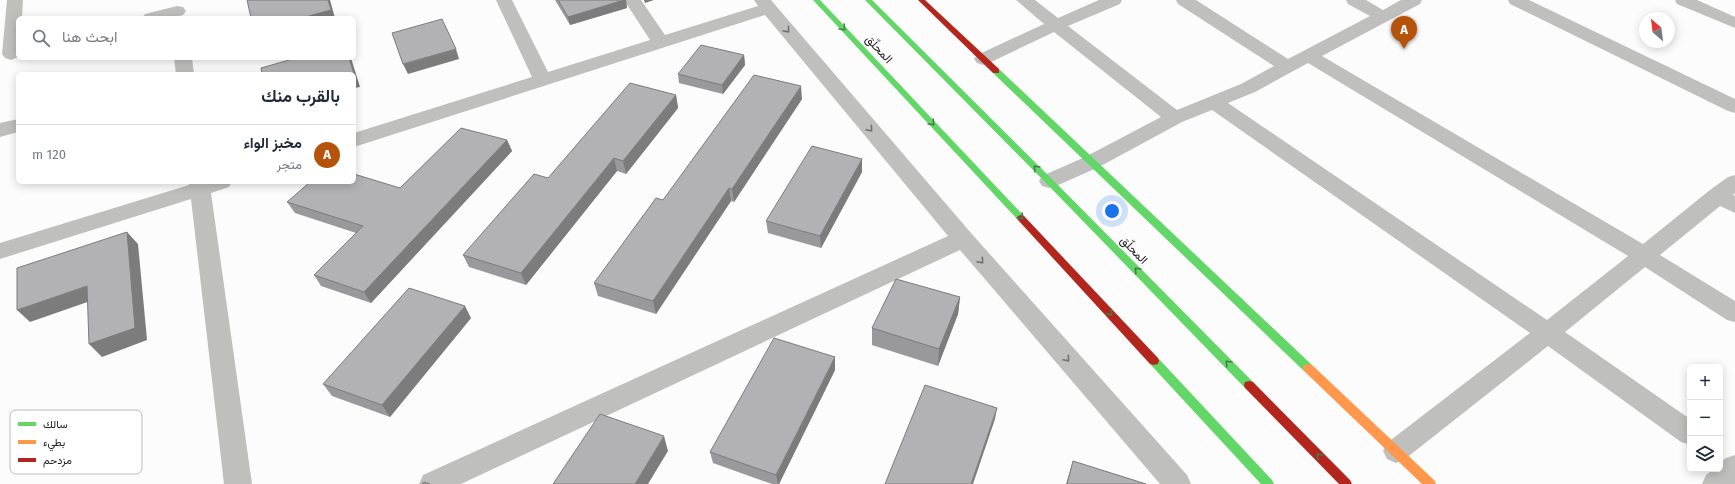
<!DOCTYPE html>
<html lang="ar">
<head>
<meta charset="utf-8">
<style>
  body { margin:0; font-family:"Fira Sans",Vazirmatn,sans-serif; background:#f2f2f3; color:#1f2937; direction:rtl }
  .controls { position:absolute; right:12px; bottom:12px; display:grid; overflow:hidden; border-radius:6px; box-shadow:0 2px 10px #0003 }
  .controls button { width:36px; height:36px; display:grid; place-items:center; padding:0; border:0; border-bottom:1px solid #e0e1e3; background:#fff; color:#1f2937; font:20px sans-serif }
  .compass { position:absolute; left:1639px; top:12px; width:36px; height:36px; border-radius:50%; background:#fff; box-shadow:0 2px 10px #0003; rotate:332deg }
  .you { position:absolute; left:1112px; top:211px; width:14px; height:14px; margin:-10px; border:3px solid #fff; border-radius:50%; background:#1a73e8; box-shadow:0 0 0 6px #1a73e833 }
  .badge { display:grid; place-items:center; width:26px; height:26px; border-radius:50%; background:#b45309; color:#fff; font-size:13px; font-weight:700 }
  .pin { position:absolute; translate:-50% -33px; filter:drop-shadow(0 1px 2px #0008) }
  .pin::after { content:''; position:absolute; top:21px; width:14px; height:12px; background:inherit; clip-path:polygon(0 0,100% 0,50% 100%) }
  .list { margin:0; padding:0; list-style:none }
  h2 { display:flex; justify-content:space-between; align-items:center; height:52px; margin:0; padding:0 16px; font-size:17px }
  h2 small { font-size:13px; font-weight:400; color:#747a83 }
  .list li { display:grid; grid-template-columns:26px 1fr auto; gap:12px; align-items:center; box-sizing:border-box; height:60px; padding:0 16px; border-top:1px solid #e0e1e3 }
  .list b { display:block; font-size:15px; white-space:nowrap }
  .list p { margin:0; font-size:13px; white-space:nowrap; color:#747a83 }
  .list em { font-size:13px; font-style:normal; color:#747a83 }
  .icon { flex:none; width:22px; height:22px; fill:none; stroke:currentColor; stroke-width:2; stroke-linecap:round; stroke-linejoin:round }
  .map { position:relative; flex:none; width:1735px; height:484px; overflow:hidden; direction:ltr }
  .search { position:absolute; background:#fff; box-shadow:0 2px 10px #0003; left:16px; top:16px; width:340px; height:44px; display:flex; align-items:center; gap:10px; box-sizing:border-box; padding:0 14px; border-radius:6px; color:#747a83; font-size:15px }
  .panel { position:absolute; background:#fff; box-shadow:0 2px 10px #0003; left:16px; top:72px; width:340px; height:112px; border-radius:6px; direction:rtl }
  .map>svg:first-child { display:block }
</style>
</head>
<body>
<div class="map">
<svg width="1735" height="484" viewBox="0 0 1735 484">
  <rect width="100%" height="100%" fill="#fcfcfc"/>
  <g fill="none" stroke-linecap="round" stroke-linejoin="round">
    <g fill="#bfc0be" fill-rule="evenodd">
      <path d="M7 0H23L22 18H18V57L11 60 5 58 2 54Z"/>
      <path d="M496 0H512L548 72 650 40 624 0H641L665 35 758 6 754 0H771L971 233 1187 475 1191 484H1160L960 250 461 484H419L423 475 948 236 765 15 354 147V133L532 77Z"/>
      <path d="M1016 0H1035L1058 18 1099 0H1122L1120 4 1068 26 1177 110 1241 84 1274 66 1178 4 1176 0H1196L1288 59 1370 16 1348 4 1346 0H1366L1383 10 1401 0H1422L1420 4 1322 56 1643 244 1710 190 1728 177 1735 175V193L1733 195 1735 196V213L1720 206 1660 255 1735 301V322L1727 320 1645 267 1565 332 1690 419V445L1681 442 1548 346 1405 459 1396 463 1387 459 1383 451 1387 443 1530 333 1212 110 1182 122 1099 167 1056 186 1049 188 1042 186 1039 181 1042 176 1085 157 1161 117 1054 32 989 63 983 65 977 63 974 59 977 55 1044 24ZM1308 63 1628 256 1547 320 1228 103 1255 92Z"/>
      <path d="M1508 0H1529L1735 99V113L1728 111 1510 4Z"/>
      <path d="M1675 0H1697L1735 17V28L1677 4Z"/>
      <path d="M177 6 183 7 186 11 183 15 171 18H142L145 14Z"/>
      <path d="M174 58H192L194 74H176Z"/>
      <path d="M18 119V132L0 137V123Z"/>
      <path d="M189 182H232L229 187 211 193 252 484H224L191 199 0 259V243L189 185Z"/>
      <path d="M1735 455V484H1702L1706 475 1714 469H1720V463L1726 458Z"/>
    </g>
    <g fill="#63d668" fill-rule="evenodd">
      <path d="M813 0H820L1024 216 1025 218 1024 220H1018Z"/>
      <path d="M865 0H872L1052 179 1253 382 1254 385 1253 388 1249 389 1245 388 1046 183Z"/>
      <path d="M993 69H999L1312 365 1313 368 1312 371 1308 372 1304 371 993 73Z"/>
      <path d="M1154 357 1158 358 1272 480 1274 484H1261L1150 364 1149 361 1150 358Z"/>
    </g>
    <path fill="#ff974d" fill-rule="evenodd" d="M1308 364 1312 365 1434 480 1436 484H1422L1304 371 1303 368 1304 365Z"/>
    <g fill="#b3261e" fill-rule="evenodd">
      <path d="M918 0H925L999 69V73H993Z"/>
      <path d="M1021 215 1024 216 1158 358 1159 361 1158 364 1154 365 1150 364 1018 220 1017 218 1018 216Z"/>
      <path d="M1249 381 1253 382 1350 480 1352 484H1339L1245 388 1244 385 1245 382Z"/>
    </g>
  </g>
  <g fill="#99989a">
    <path d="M555 0H626L627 8 570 25Z"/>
    <path d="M744 55 745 65 723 94 679 83 678 74Z"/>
    <path d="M676 95 678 108 626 174 617 171 526 285 469 267 463 255Z"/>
    <path d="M802 99 734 202 731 201 656 314 598 296 594 283 663 200Z"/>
    <path d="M507 140 512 151 371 303 321 286 314 275 356 233 295 213 287 202 400 188Z"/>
    <path d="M862 159V172L821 248 768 233 766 221Z"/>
    <path d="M960 297 958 314 938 366 872 345V328Z"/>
    <path d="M471 318 390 417 332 396 323 384Z"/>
    <path d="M835 357V370L779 484H772L713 463 710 452Z"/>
    <path d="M1073 461 1146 484H1066Z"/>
  </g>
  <g fill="#7d7c7d">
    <path d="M328 0H330L335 18H302Z"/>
    <path d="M624 0H626L627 8 570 25 568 17Z"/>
    <path d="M644 0H654L645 3Z"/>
    <path d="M456 49 459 59 408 74 403 64Z"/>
    <path d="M744 55 745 65 723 94 722 85Z"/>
    <path d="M349 58H351L360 87 354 88V74H352Z"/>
    <path d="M801 86 802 99 734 202 732 189Z"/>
    <path d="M676 95 678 108 626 174 623 161Z"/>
    <path d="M507 140 512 151 371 303 364 292Z"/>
    <path d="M614 158 617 171 526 285 521 273Z"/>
    <path d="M862 159V172L821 248 820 236Z"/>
    <path d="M729 188 731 201 656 314 653 301Z"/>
    <path d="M127 232 138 244 147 340 102 357 89 344Z"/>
    <path d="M87 286 99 298 30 322 17 310Z"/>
    <path d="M960 297 958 314 938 366 939 349Z"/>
    <path d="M465 306 471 318 390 417 382 405Z"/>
    <path d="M835 357V370L779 484H778L776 475Z"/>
    <path d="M997 408 995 419 973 484H971Z"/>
    <path d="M664 436 668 451 648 484H635Z"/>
  </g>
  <g fill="#b2b1b3" stroke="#7d7c7d">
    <path d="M247 0H328L331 10 302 18H251Z"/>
    <path d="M558 0H624L568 17Z"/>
    <path d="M442 19 456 49 403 64 392 33Z"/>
    <path d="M701 45 744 55 722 85 678 74Z"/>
    <path d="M296 58H349L354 74H262L261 68Z"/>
    <path d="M754 75 801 86 732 189 729 188 653 301 594 283 656 198 663 200Z"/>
    <path d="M630 83 676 95 623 161 614 158 521 273 463 255 534 174 548 178Z"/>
    <path d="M461 128 507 140 364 292 314 275 363 226 287 202 310 182H354V174L400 188Z"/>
    <path d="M812 146 862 159 820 236 766 221Z"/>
    <path d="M127 232 135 328 89 344 87 286 17 310V268Z"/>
    <path d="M896 279 960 297 939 349 872 328Z"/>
    <path d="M409 288 465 306 382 405 323 384Z"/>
    <path d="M774 338 835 357 776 475 710 452Z"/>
    <path d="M925 385 997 408 971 484H885Z"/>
    <path d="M600 414 664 436 635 484H553Z"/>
    <path d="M1073 461 1146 484H1067Z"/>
    <path d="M424 482 430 484H422Z"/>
  </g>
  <defs><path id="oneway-chevron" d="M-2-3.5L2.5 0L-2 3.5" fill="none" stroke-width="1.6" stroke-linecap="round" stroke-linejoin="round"/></defs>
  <g stroke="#427c47">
    <use href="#oneway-chevron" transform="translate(843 28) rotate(47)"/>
    <use href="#oneway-chevron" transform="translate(932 123) rotate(47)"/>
    <use href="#oneway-chevron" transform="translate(1036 168) rotate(-135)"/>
    <use href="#oneway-chevron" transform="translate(1021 217) rotate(47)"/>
    <use href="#oneway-chevron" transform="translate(1137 270) rotate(-134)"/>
    <use href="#oneway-chevron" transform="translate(1110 313) rotate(47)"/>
    <use href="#oneway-chevron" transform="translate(1228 363) rotate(-134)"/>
    <use href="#oneway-chevron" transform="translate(1319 456) rotate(-134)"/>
  </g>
  <g stroke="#707072">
    <use href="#oneway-chevron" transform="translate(787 30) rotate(50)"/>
    <use href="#oneway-chevron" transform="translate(870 129) rotate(50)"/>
    <use href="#oneway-chevron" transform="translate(981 261) rotate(49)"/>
    <use href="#oneway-chevron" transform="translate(1067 359) rotate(49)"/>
  </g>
  <g text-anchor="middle" stroke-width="3.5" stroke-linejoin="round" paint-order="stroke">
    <g font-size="12" fill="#222126" stroke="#fff">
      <text transform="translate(879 49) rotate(47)" y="4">المحلّق</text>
      <text transform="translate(1134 250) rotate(46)" y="4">المحلّق</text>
    </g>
  </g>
  <rect x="10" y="410" width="132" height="64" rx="6" fill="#fff" stroke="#bdbcbe" stroke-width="1"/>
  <rect x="18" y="422" width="18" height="4" fill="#63d668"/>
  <rect x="18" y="440" width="18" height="4" fill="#ff974d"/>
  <rect x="18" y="458" width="18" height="4" fill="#b3261e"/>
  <g font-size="11" fill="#222126">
    <text x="43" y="428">سالك</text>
    <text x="43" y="446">بطيء</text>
    <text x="43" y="464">مزدحم</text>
  </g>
</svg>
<div class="controls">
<button>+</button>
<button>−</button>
<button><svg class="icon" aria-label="layers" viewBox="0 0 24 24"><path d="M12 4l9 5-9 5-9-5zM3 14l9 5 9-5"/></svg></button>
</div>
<svg class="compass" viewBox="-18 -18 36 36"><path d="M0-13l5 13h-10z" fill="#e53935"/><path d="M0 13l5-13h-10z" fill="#747a83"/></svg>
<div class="you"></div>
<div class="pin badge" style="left:1404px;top:49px">A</div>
<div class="search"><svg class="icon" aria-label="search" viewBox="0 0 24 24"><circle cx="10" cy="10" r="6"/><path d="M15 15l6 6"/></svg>ابحث هنا</div>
<section class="panel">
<h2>بالقرب منك<small></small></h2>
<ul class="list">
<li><span class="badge">A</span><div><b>مخبز الواء</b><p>متجر</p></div><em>120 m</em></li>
</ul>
</section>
</div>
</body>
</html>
